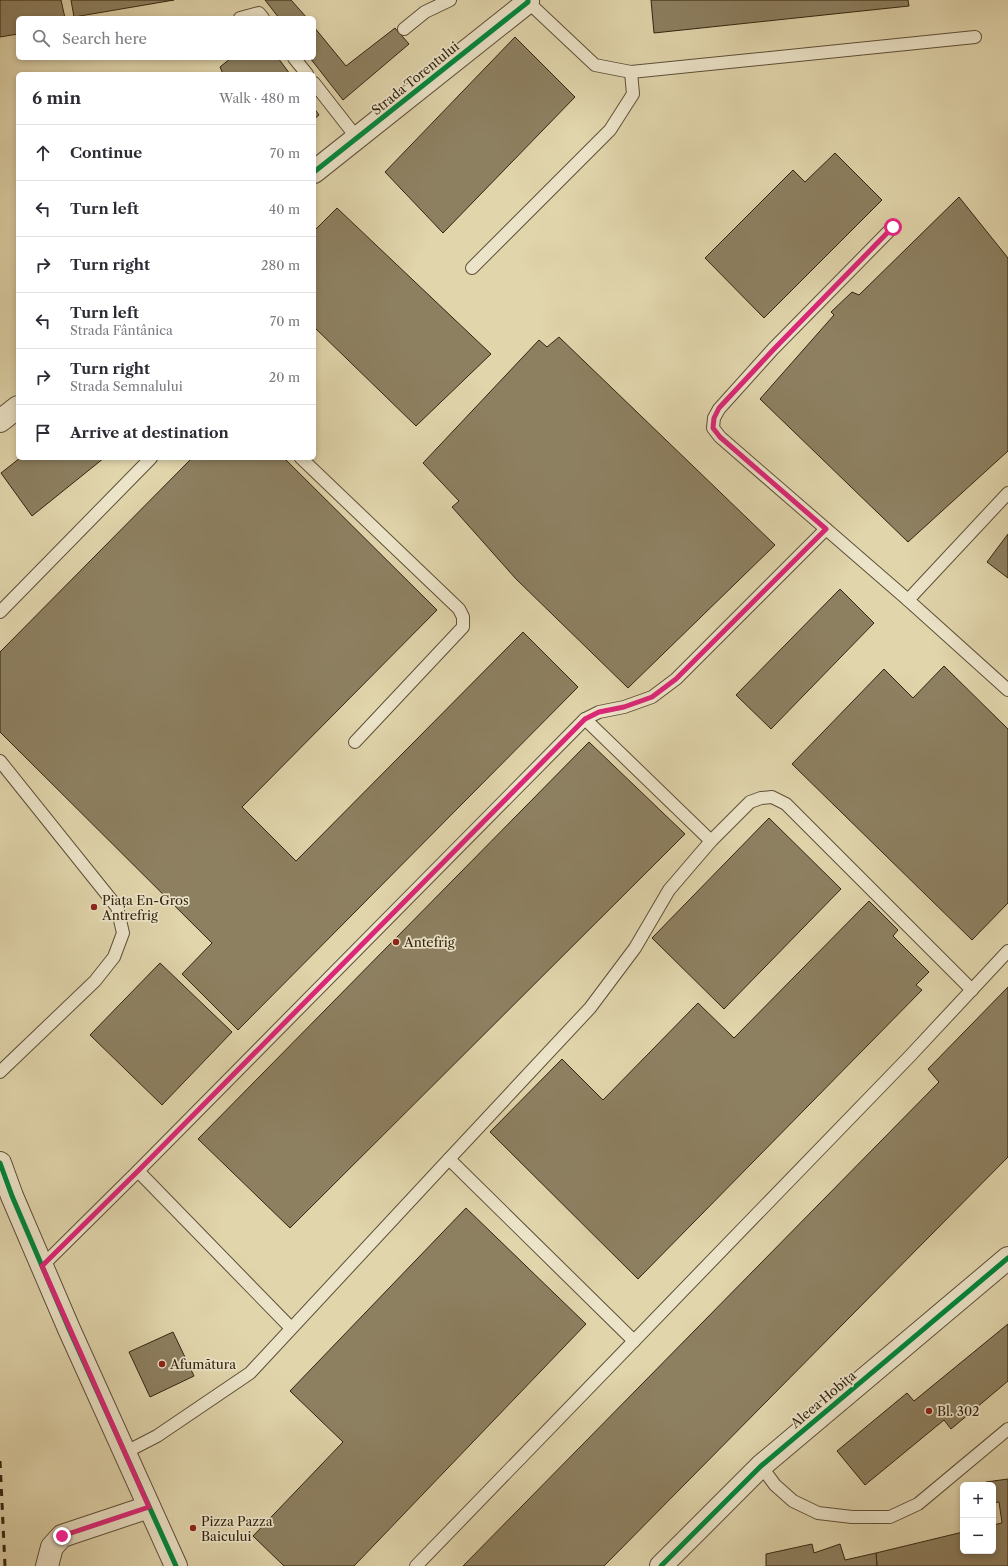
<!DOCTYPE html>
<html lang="en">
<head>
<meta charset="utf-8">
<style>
  body { margin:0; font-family:"Libre Caslon Text",serif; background:#f2f2f3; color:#2b2b33 }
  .controls { position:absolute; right:12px; bottom:12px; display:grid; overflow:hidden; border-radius:6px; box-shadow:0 2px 6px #0003 }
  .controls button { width:36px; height:36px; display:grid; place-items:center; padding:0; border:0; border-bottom:1px solid #e1e1e2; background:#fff; color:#2b2b33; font:20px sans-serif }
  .stop { position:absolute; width:12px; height:12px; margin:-9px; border:3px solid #db2777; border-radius:50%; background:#fff }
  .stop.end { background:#db2777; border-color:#fff; box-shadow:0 1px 4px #0008 }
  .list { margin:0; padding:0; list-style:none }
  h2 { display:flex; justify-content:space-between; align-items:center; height:52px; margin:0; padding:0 16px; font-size:17px }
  h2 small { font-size:13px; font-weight:400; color:#7c7c81 }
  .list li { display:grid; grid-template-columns:26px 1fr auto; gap:12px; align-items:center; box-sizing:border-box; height:56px; padding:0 16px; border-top:1px solid #e1e1e2 }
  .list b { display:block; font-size:15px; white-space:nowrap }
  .list p { margin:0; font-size:13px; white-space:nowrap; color:#7c7c81 }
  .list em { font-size:13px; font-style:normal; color:#7c7c81 }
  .icon { flex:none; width:22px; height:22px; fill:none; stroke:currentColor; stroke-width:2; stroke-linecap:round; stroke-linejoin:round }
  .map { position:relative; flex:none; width:1008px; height:1566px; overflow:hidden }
  .search { position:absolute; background:#fff; box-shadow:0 2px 6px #0003; left:16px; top:16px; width:300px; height:44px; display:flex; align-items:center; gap:10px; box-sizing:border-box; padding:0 14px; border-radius:6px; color:#7c7c81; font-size:15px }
  .panel { position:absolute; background:#fff; box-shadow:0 2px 6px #0003; left:16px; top:72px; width:300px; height:388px; border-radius:6px }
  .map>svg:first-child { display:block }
</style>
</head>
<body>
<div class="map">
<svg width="1008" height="1566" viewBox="0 0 1008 1566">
  <rect width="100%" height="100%" fill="#e1d5ac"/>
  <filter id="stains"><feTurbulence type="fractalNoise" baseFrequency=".005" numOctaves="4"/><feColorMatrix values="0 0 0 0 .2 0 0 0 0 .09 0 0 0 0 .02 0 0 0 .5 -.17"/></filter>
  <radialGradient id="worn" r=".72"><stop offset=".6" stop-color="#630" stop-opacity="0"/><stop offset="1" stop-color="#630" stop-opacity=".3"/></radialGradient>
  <g fill="#8d8061" stroke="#332410">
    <path d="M0 0H61L65 18H18V34L0 37Z"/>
    <path d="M71 0H174L74 17Z"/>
    <path d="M265 0H291L307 18H279Z"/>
    <path d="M651 0H908L909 6 654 33Z"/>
    <path d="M314 27 346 66 395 28 409 44 343 100 310 58H314Z"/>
    <path d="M515 37 575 97 443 233 385 172Z"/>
    <path d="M231 58H278L290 74H223L220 67Z"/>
    <path d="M314 108 319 115 314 119Z"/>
    <path d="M835 153 882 200 764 318 705 258 793 170 805 182Z"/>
    <path d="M959 197 1008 258V451L908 542 760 399 834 315 831 312 852 292 859 295Z"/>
    <path d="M337 208 491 354 416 426 314 327V231Z"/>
    <path d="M559 337 775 545 628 688 516 579 452 507 459 501 423 463 539 340 547 347Z"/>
    <path d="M20 458H104L32 516 1 473Z"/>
    <path d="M192 458H284L437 610 242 807 296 861 523 632 578 687 238 1030 182 974 212 943 0 732V652Z"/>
    <path d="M1008 534V578L987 562Z"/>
    <path d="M840 589 874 623 771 729 736 695Z"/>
    <path d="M944 666 1008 729V903L972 940 792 764 884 669 913 698Z"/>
    <path d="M589 742 685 834 290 1228 198 1139Z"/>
    <path d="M769 818 841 889 724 1009 652 938Z"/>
    <path d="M869 901 898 930 893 936 929 972 916 985 922 990 638 1279 490 1132 562 1059 603 1100 698 1003 734 1038Z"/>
    <path d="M160 963 232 1032 162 1105 90 1035Z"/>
    <path d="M1008 987V1157L604 1566H463L939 1082 928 1069Z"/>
    <path d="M466 1208 586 1324 354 1566H284L253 1536 343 1442 290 1391Z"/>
    <path d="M1008 1324V1381L951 1429 944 1420 865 1485 837 1451 907 1393 914 1401Z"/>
    <path d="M173 1332 194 1376 150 1397 129 1352Z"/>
    <path d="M1008 1479V1566H877L876 1553 963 1532V1551H993V1525L1002 1523 999 1502 993 1503V1485H987L986 1482Z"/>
    <path d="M812 1544 814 1553 840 1544 845 1560 876 1553 877 1566H766V1554Z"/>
  </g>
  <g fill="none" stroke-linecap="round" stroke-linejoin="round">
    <g stroke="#5e5037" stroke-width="14">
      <g id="service">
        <path d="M532 0 528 2 595 65 631 72 975 37"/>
        <path d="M240 18 259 13 263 18"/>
        <path d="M404 29 425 12 450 0"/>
        <path d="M294 58 307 74"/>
        <path d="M314 83 357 138"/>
        <path d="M893 227 773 349 719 409 714 418 713 428 720 437 908 600 1008 690"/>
        <path d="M472 268 610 130 633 94 631 72"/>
        <path d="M301 458 459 609 463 617V627L355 742"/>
        <path d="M908 600 1008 493"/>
        <path d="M0 612 151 458"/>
        <path d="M585 719 711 841"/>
        <path d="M0 761 117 907 123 933 114 957 95 981 0 1072"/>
        <path d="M449 1159 590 1008 635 948 669 890 711 841 750 802 761 798 772 797 786 804 972 990"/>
        <path d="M138 1171 291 1328"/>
        <path d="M42 1266 138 1171 585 719 599 712 624 707 652 697 676 679 826 529"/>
        <path d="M126 1452 157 1436 250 1373 449 1159 634 1341"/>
        <path d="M761 1466 775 1485 793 1501 818 1513 852 1517H890L918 1504 1008 1429"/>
        <path d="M416 1566 910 1056 1008 951"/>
      </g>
    </g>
    <g stroke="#5e5037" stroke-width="24">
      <g id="minor">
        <path d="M47 1566 52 1547 62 1536 149 1507"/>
        <path d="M661 1566 761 1466 1008 1258"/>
      </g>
    </g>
    <g stroke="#5e5037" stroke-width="24">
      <g id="tertiary">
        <path d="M314 172 528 2V0"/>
        <path d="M0 421 18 407"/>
        <path d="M0 1163 12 1196 69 1329 176 1566"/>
      </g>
    </g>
    <use href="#service" stroke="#ece4c9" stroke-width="12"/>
    <use href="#minor" stroke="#ece4c9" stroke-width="22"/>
    <use href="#tertiary" stroke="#ece4c9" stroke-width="22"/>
    <path stroke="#332410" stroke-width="3" stroke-dasharray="7 7" stroke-linecap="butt" d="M0 1461 5 1566"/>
    <g stroke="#ece4c9" stroke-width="8">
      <g id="cycleway">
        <path d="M314 172 528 2V0"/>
        <path d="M0 1163 12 1196 69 1329 176 1566"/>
        <path d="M661 1566 761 1466 1008 1258"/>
      </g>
    </g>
    <use href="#cycleway" stroke="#00873e" stroke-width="5"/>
  </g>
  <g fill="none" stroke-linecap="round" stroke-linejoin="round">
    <path stroke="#db2777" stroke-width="5" d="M62 1536 149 1507 42 1266 138 1171 585 719 599 712 624 707 652 697 676 679 826 529 720 437 713 428 714 418 719 408 774 349 893 227"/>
  </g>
  <g fill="#8f2418" stroke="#ece4c9" stroke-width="1.5">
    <circle cx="94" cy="907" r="4"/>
    <circle cx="396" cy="942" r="4"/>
    <circle cx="162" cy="1364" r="4"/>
    <circle cx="929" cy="1411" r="4"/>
    <circle cx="193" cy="1528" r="4"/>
  </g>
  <g text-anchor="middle" stroke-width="3.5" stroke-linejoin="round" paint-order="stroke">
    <g font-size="13" fill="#332410" stroke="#ece4c9">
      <text transform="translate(415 78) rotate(-39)" y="5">Strada Torentului</text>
      <text transform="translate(823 1399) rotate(-40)" y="5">Aleea Hobița</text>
    </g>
    <g font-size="13" fill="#332410" stroke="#ece4c9" text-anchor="start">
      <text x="102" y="905">Piața En-Gros<tspan x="102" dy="15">Antrefrig</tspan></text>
      <text x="404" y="947">Antefrig</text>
      <text x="170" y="1369">Afumătura</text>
      <text x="937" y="1416">Bl. 302</text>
      <text x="201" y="1526">Pizza Pazza<tspan x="201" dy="15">Baicului</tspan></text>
    </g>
  </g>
  <rect width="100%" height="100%" filter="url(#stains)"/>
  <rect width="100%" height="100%" fill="url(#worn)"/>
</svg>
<div class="controls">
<button>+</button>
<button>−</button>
</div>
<div class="stop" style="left:893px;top:227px"></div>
<div class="stop end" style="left:62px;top:1536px"></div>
<div class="search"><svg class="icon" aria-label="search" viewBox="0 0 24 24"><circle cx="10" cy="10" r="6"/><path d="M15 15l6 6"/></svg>Search here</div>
<section class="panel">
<h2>6 min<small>Walk · 480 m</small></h2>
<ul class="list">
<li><svg class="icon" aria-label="ahead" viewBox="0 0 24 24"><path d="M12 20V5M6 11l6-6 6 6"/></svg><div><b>Continue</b></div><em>70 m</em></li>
<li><svg class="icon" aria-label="left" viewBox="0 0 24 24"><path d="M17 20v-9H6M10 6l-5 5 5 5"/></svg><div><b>Turn left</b></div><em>40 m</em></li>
<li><svg class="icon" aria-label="right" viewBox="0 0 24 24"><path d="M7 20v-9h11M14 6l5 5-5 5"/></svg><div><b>Turn right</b></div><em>280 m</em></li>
<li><svg class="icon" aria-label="left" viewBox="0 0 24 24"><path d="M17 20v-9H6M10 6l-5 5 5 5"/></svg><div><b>Turn left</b><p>Strada Fântânica</p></div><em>70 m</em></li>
<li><svg class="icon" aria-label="right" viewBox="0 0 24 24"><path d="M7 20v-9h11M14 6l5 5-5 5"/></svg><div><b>Turn right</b><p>Strada Semnalului</p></div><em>20 m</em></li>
<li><svg class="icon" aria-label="arrive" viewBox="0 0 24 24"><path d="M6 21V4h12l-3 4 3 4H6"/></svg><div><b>Arrive at destination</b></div></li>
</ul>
</section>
</div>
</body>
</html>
